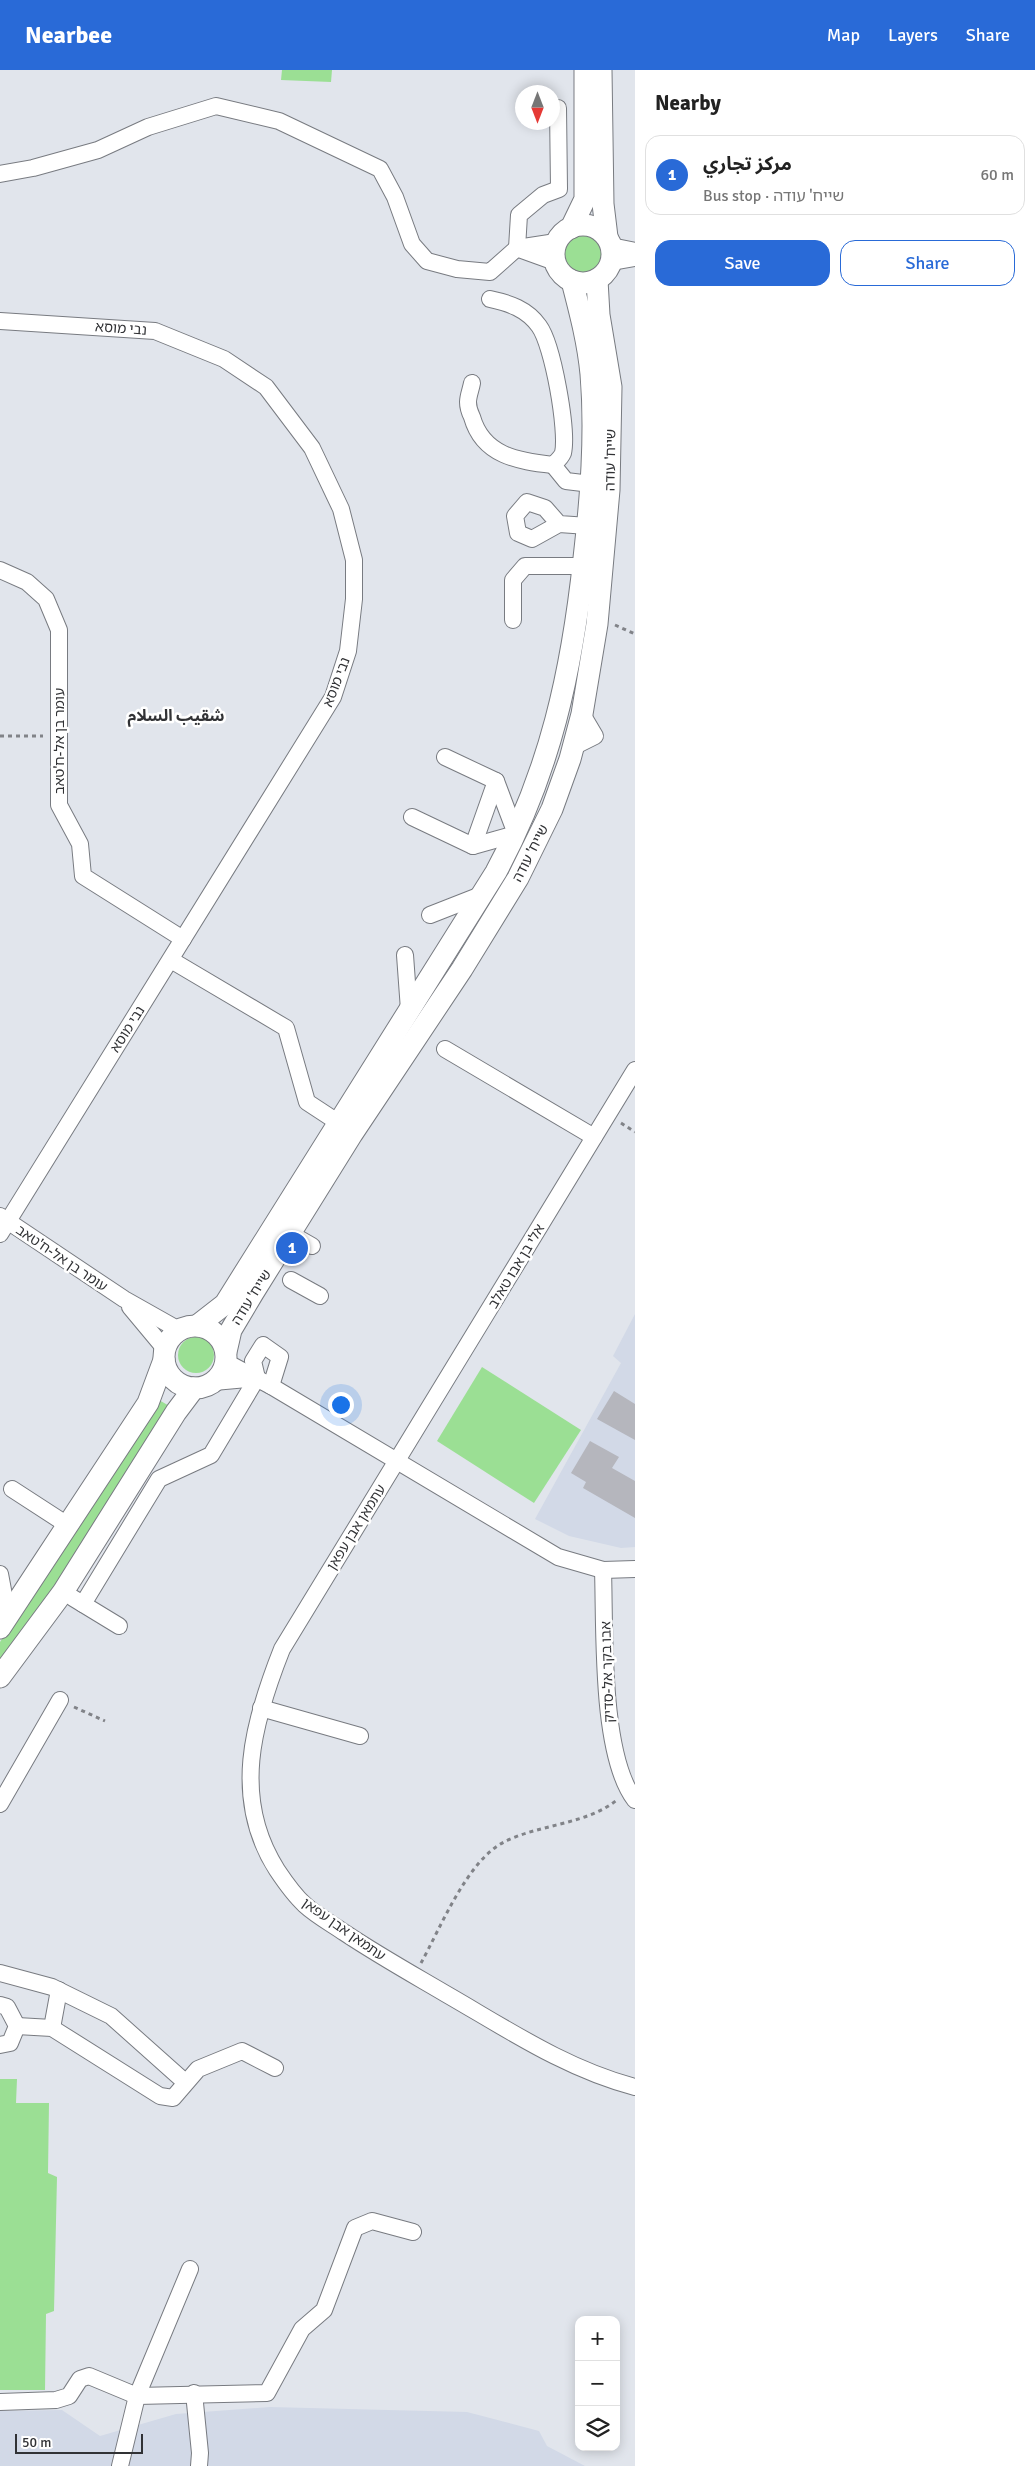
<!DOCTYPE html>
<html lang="en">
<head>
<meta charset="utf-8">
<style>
  body { margin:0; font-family:Signika,"Noto Sans Arabic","Noto Sans Hebrew",sans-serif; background:#f6f6f6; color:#222 }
  .controls { position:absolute; right:15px; bottom:15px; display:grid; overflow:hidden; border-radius:10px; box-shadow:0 2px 12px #0003 }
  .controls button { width:45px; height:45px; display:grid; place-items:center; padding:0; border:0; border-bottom:1px solid #e0e0e0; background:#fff; color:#222; font:25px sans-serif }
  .compass { position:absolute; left:515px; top:15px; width:45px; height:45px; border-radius:50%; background:#fff; box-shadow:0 2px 12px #0003; rotate:180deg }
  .scale { position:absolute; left:15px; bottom:12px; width:128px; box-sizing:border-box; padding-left:5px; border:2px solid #313235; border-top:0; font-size:14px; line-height:18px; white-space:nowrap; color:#313235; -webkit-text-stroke:4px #fff; paint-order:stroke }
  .you { position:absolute; left:340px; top:1334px; width:18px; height:18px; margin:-12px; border:4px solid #fff; border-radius:50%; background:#1a73e8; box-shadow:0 0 0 8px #1a73e833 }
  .badge { display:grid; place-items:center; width:32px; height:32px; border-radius:50%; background:#296ad7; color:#fff; font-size:16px; font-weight:700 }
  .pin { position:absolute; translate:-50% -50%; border:2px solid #fff; box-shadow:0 1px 5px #0006 }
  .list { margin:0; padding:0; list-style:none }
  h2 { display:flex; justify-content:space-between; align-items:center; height:65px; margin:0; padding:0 20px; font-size:21px }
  h2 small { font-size:16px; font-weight:400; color:#767676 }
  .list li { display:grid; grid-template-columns:32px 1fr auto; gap:15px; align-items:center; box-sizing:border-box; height:80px; margin:0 10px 10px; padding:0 10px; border:1px solid #e0e0e0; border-radius:15px }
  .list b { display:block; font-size:19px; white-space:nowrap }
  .list p { margin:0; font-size:16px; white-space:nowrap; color:#767676 }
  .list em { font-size:16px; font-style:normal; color:#767676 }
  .actions { display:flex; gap:10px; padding:15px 20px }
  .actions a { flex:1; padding:11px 0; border:1px solid #296ad7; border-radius:15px; text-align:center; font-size:18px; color:#296ad7 }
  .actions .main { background:#296ad7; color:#fff }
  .icon { flex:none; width:28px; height:28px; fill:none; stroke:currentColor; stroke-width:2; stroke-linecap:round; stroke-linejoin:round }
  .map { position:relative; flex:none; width:635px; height:2396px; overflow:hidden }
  header { display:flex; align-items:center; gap:30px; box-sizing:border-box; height:70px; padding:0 25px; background:#296ad7; color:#fff }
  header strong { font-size:24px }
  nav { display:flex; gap:28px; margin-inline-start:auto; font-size:18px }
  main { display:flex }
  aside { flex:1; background:#fff }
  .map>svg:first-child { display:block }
</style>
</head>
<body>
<header>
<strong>Nearbee</strong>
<nav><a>Map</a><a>Layers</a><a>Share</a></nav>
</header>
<main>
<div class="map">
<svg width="635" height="2396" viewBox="0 0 635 2396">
  <rect width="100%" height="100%" fill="#e1e5ec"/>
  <g fill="#d2d9e7">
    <path d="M635 1244V1477L621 1478 569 1466 535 1449 621 1293 613 1286Z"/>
    <path d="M270 2337 467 2342 539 2361 547 2376 585 2396H0V2341L62 2340 100 2366 176 2344Z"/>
  </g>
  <g fill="#9bdf94">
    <path d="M282 0H332L331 12 281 10Z"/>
    <circle cx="583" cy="183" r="21"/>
    <circle cx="196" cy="1285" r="18"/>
    <path d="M482 1297 581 1360 534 1433 437 1371Z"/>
    <path d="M159 1330 171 1337 0 1600V1572Z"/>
    <path d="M0 2009H17L16 2033H49L48 2103 57 2107 54 2241 46 2244 45 2320H0Z"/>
  </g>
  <g fill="#b5b6bd">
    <path d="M614 1321 635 1334V1370L597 1349Z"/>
    <path d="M590 1371 619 1387 612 1398 635 1411V1448L583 1418 586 1412 571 1403Z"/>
  </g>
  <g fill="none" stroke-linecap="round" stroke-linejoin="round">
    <g stroke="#787b81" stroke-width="18">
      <g id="minor">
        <path d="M0 104 33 98 98 80 148 57 216 36 279 51 380 99 395 127 412 174 427 191 457 199 490 202 517 178 556 172"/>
        <path d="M611 176 635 181"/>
        <path d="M517 178 519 145 543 125 559 119 558 38"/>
        <path d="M519 179 555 192"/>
        <path d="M611 192 635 188"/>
        <path d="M0 251 155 261 224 289 266 317 312 378 341 439 354 490V529L348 581 333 627 0 1164"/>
        <path d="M472 313C471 319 468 326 468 332 468 337 470 343 472 347 483 386 518 391 553 395 556 392 561 388 563 383 568 361 553 275 539 256 527 239 509 233 490 229"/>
        <path d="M553 395 566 411 591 414"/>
        <path d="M559 454 532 469 518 463 515 446 527 432 545 438 559 454 588 456"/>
        <path d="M0 500 27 512 46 529 59 560V735L80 774 83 806 183 869"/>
        <path d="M513 550V510L525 496H584"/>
        <path d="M571 678 595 666 582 644"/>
        <path d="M412 747 473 776 516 764 496 711 445 687"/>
        <path d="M473 776 496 711"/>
        <path d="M430 845 481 825"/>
        <path d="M405 885 409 940"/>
        <path d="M171 890 286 958 307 1032 339 1053"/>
        <path d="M445 979 594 1067"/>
        <path d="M635 1000 282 1579C253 1652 231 1728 277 1800 285 1812 294 1825 305 1835 317 1846 332 1854 345 1863 378 1885 412 1904 446 1924 507 1959 566 1999 635 2017"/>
        <path d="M0 1146 124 1229 179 1260"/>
        <path d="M291 1164 312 1176"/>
        <path d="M291 1210 320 1226"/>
        <path d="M130 1237 165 1279"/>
        <path d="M226 1292 271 1316 558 1487 603 1500 635 1499"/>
        <path d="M214 1312 257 1308"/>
        <path d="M12 1419 69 1456"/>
        <path d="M603 1500C605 1558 600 1685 635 1730"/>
        <path d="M0 1504 8 1547"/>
        <path d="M73 1528 119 1556"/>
        <path d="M83 1534 159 1409 211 1385 257 1308 253 1291 263 1275 280 1287 271 1316"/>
        <path d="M261 1638 360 1666"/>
        <path d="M0 1734 60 1630"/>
        <path d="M0 1903 52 1917 111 1946 185 2012"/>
        <path d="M0 1935 7 1937 17 1956 10 1973 0 1975"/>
        <path d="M17 1956 52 1958 160 2026 173 2028 198 1999 242 1981 275 1998"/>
        <path d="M52 1958 59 1920"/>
        <path d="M194 2323 200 2383 199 2396"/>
        <path d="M0 2332 56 2330 69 2326 80 2309 89 2306 137 2326 267 2323 302 2259 324 2240 355 2158 372 2151 413 2162"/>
        <path d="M120 2396 137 2326 190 2199"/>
      </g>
    </g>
    <g stroke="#787b81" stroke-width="23">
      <g id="major">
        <path d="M601 0 603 134 607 167"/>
        <circle cx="583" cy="184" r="29"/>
        <path d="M571 158 585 129V0"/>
        <path d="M198 1255 225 1234 496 802C550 702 572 601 584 488 591 427 596 365 591 304 588 272 580 242 572 211"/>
        <circle cx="195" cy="1287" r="31"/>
        <path d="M226 1282 231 1260 253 1223 352 1064 462 899 518 808 552 739 570 689 582 644 597 554 609 420 611 317 599 245 597 210"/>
        <path d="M0 1558 148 1333 164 1290"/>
        <path d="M0 1607 63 1522 176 1342 194 1318"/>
      </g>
    </g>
    <g stroke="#818388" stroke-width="3" stroke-dasharray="4 4" stroke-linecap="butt">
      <path d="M615 555 635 564"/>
      <path d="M0 666H43"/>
      <path d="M621 1053 635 1062"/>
      <path d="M74 1637 105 1651"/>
      <path d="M421 1893C441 1857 467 1791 504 1772 539 1754 587 1755 618 1729"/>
    </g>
    <use href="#minor" stroke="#fff" stroke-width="16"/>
    <use href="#major" stroke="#fff" stroke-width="21"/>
  </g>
  <g text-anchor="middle" stroke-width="5" stroke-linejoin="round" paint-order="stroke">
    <g font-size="14" fill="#313235" stroke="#fff">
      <text transform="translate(121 258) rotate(4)" y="5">נבי מוסא</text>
      <text transform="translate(610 390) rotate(-89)" y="5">שייח' עודה</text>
      <text transform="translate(336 612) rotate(-69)" y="5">נבי מוסא</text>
      <text transform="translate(59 671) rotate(-90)" y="5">עומר בן אל-ח'טאב</text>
      <text transform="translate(530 783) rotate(-63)" y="5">שייח' עודה</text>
      <text transform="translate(127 959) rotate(-58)" y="5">נבי מוסא</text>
      <text transform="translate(62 1188) rotate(34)" y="5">עומר בן אל-ח'טאב</text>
      <text transform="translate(516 1196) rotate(-59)" y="5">אלי בן אבו טאלב</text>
      <text transform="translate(251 1227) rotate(-58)" y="5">שייח' עודה</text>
      <text transform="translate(356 1457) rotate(-58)" y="5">עתמאן אבן עפאן</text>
      <text transform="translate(607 1602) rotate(-92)" y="5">אבו בקר אל-סדיק</text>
      <text transform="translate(344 1859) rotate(35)" y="5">עתמאן אבן עפאן</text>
    </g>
    <g font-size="16" font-weight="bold" fill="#313235" stroke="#fff">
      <text x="176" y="651">شقيب السلام</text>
    </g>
  </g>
</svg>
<div class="controls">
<button>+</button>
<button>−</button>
<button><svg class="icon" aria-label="layers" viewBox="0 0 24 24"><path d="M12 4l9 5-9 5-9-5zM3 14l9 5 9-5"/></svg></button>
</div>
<svg class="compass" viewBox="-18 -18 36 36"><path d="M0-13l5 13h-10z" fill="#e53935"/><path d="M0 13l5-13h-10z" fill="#767676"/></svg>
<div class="scale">50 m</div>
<div class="you"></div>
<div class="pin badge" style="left:292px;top:1178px">1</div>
</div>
<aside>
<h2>Nearby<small></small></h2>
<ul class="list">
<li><span class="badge">1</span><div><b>مركز تجاري</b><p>Bus stop · שייח' עודה</p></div><em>60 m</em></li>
</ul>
<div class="actions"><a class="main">Save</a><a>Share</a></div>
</aside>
</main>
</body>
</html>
